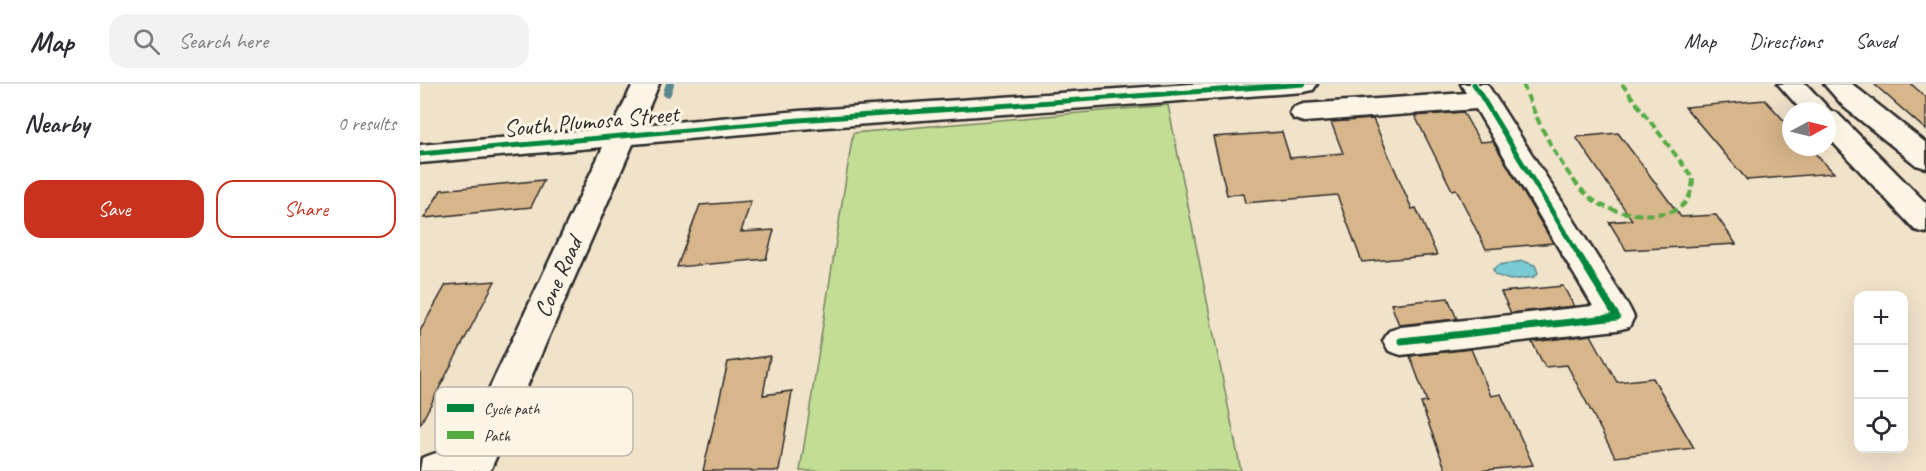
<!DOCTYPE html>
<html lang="en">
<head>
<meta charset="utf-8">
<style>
  body { margin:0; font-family:Caveat,sans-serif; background:#f2f2f3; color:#2b2b33 }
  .controls { position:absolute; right:18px; bottom:18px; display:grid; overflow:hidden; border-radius:12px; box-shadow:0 6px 24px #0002 }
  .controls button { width:54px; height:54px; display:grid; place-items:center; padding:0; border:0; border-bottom:2px solid #e1e1e2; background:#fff; color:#2b2b33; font:30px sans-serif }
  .compass { position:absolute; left:1362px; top:18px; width:54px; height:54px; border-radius:50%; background:#fff; box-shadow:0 6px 24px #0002; rotate:83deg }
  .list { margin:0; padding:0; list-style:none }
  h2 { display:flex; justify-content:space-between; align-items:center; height:78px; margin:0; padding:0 24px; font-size:26px }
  h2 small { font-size:20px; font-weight:400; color:#7c7c81 }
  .actions { display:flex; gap:12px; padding:18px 24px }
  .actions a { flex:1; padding:14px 0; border:2px solid #c8321e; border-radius:18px; text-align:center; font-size:21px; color:#c8321e }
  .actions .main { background:#c8321e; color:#fff }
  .icon { flex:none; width:33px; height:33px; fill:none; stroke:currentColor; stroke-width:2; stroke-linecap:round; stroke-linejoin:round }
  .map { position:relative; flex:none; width:1506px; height:387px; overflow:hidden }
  header { display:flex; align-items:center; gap:36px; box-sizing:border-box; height:84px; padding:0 30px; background:#fff; border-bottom:2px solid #e1e1e2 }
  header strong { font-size:28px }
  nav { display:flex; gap:33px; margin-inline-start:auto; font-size:21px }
  .search { width:420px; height:54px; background:#f2f2f3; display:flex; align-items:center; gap:15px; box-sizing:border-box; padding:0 21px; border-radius:18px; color:#7c7c81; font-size:22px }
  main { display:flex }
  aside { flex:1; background:#fff }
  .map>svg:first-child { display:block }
</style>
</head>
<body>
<header>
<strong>Map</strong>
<div class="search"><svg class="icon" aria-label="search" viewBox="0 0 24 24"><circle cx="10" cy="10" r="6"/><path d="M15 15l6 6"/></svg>Search here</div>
<nav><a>Map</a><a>Directions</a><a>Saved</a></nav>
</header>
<main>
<aside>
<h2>Nearby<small>0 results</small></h2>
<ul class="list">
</ul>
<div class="actions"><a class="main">Save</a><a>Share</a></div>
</aside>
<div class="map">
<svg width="1506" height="387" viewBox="0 0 1506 387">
  <rect width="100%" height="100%" fill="#f1e2ca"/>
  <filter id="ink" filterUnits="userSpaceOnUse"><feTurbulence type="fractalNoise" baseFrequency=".0167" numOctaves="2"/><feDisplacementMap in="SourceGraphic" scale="12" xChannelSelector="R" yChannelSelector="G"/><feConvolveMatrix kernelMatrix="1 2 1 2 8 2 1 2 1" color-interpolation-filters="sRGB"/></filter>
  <g filter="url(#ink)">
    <path fill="#c2dd94" stroke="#768460" stroke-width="1.5" d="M748 21 821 387H380L433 49Z"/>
    <path fill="#79cad2" stroke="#5a8a8f" stroke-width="1.5" d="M1103 177 1115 181 1118 189 1114 193 1090 196 1075 191 1073 185 1079 181Z"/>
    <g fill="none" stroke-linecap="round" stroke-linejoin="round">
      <path stroke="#5a8a8f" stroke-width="8" d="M247 9 250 0"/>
    </g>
    <g fill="#d8b68b" stroke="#2b2b2b" stroke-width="1.5">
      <path d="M1454 0H1491L1506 13V46Z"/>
      <path d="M1345 16 1371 44V63H1389L1414 89 1327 96 1265 23Z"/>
      <path d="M1043 28 1060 58 1073 57 1133 159 1066 165 1036 105 1032 106 995 32Z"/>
      <path d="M953 35 992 125 996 124 1017 171 942 178 917 111 825 119 823 110 807 111 793 53 862 48 870 74 923 69 911 38Z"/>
      <path d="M1198 49 1261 133 1296 131 1316 160 1206 166 1189 138 1212 136 1156 53Z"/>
      <path d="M124 96 111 123 4 134 21 106Z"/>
      <path d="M331 117 321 148 354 146 346 175 257 183 280 121Z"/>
      <path d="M75 197 0 341V247L26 201Z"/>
      <path d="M1143 202 1154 222 1091 229 1081 208Z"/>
      <path d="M1028 214 1037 235 979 241 971 220Z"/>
      <path d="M1171 251 1197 298 1233 294 1274 364 1195 373 1147 281 1125 283 1112 258Z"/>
      <path d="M1051 265 1071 312 1081 310 1113 381 1057 387H1026L1001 319 1007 318 990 272Z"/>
      <path d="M350 272 343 311 372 307 359 387H283L308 278Z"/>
    </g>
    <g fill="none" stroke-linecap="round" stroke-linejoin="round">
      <g stroke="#2b2b2b" stroke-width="5">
        <g id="minor">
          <path d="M213 0H239L221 41 379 27 770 0H897L893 6 884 8 379 45 213 60 70 387H0L2 374 16 369 40 367 183 63 0 79V61L192 44Z"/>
          <path d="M1041 0H1067L1209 223 1214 233 1209 243 1197 246 981 271 969 267 963 257 969 247 981 243 1173 222 1056 25 884 38 874 35 870 29 874 23 884 20 1046 9Z"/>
          <path d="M1358 0H1386L1411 27 1417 29 1506 119V149L1495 146 1407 52V27H1382Z"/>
          <path d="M1404 0H1432L1506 59V84L1496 81 1424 23Z"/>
        </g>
      </g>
      <use href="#minor" fill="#fcf5e5" fill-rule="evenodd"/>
      <path stroke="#54ab44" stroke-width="4" stroke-dasharray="8 4" stroke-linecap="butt" d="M1103 0C1114 32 1148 103 1178 119 1198 131 1223 132 1245 129 1265 126 1272 113 1273 94L1202 0"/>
      <g stroke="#fcf5e5" stroke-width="8">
        <g id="cycleway-far1">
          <path d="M1054 0 1161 175"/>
          <path d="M0 70 379 36 884 0"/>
        </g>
      </g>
      <g stroke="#fcf5e5" stroke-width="10">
        <path id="cycleway" d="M981 257 1197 233 1160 173"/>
      </g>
      <use href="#cycleway-far1" stroke="#00873e" stroke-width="5"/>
      <use href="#cycleway" stroke="#00873e" stroke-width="7"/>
    </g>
  </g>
  <g text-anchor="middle" stroke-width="6" stroke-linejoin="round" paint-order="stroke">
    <g font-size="24" fill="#2b2b2b" stroke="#fcf5e5">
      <text transform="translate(171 37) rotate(-5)" y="8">South Plumosa Street</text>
      <text transform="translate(138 193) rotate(-66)" y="8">Cone Road</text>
    </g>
  </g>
  <rect x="15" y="303" width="198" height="69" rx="9" fill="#fcf5e5" stroke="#bdb8ad" stroke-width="1.5"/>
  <rect x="27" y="320" width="27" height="8" fill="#00873e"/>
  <rect x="27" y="347" width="27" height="8" fill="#54ab44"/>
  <g font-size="16" fill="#2b2b2b">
    <text x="64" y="330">Cycle path</text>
    <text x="64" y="357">Path</text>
  </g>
</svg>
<div class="controls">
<button>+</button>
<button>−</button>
<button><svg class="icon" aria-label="locate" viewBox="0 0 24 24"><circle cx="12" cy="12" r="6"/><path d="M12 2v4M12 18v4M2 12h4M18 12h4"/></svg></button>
</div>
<svg class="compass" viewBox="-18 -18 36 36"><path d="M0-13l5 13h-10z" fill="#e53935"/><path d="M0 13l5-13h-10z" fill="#7c7c81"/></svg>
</div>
</main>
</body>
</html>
